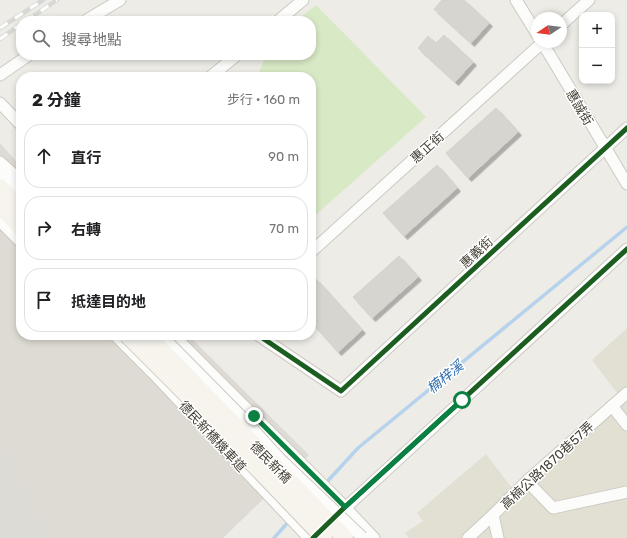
<!DOCTYPE html>
<html lang="zh-TW">
<head>
<meta charset="utf-8">
<style>
  body { margin:0; font-family:Rubik,"Noto Sans TC",sans-serif; background:#f2f2f2; color:#202124 }
  .controls { position:absolute; right:12px; top:12px; display:grid; overflow:hidden; border-radius:8px; box-shadow:0 2px 6px #0003 }
  .controls button { width:36px; height:36px; display:grid; place-items:center; padding:0; border:0; border-bottom:1px solid #e0e0e0; background:#fff; color:#202124; font:20px sans-serif }
  .compass { position:absolute; left:531px; top:12px; width:36px; height:36px; border-radius:50%; background:#fff; box-shadow:0 2px 6px #0003; rotate:257deg }
  .stop { position:absolute; width:12px; height:12px; margin:-9px; border:3px solid #0b8043; border-radius:50%; background:#fff }
  .stop.end { background:#0b8043; border-color:#fff; box-shadow:0 1px 4px #0008 }
  .list { margin:0; padding:0; list-style:none }
  h2 { display:flex; justify-content:space-between; align-items:center; height:52px; margin:0; padding:0 16px; font-size:17px }
  h2 small { font-size:13px; font-weight:400; color:#757577 }
  .list li { display:grid; grid-template-columns:26px 1fr auto; gap:12px; align-items:center; box-sizing:border-box; height:64px; margin:0 8px 8px; padding:0 8px; border:1px solid #e0e0e0; border-radius:16px }
  .list b { display:block; font-size:15px; white-space:nowrap }
  .list em { font-size:13px; font-style:normal; color:#757577 }
  .icon { flex:none; width:22px; height:22px; fill:none; stroke:currentColor; stroke-width:2; stroke-linecap:round; stroke-linejoin:round }
  .map { position:relative; flex:none; width:627px; height:538px; overflow:hidden }
  .search { position:absolute; background:#fff; box-shadow:0 2px 6px #0003; left:16px; top:16px; width:300px; height:44px; display:flex; align-items:center; gap:10px; box-sizing:border-box; padding:0 14px; border-radius:16px; color:#757577; font-size:15px }
  .panel { position:absolute; background:#fff; box-shadow:0 2px 6px #0003; left:16px; top:72px; width:300px; height:268px; border-radius:16px }
  .map>svg:first-child { display:block }
</style>
</head>
<body>
<div class="map">
<svg width="627" height="538" viewBox="0 0 627 538">
  <defs>
    <filter id="shadow"><feDropShadow dx="3.5" dy="3.5" stdDeviation="0" flood-color="#0004"/></filter>
  </defs>
  <rect width="100%" height="100%" fill="#eeece6"/>
  <path fill="#e2dfd3" d="M627 328V538H409L405 533 423 521 417 513 486 454 512 488 617 393 592 360Z"/>
  <path fill="#dedbd4" d="M0 143 21 167V335H188L309 455 223 538H0Z"/>
  <path fill="#d8e9c6" d="M316 5 426 117 311 219V77H257L266 55H311V21H296Z"/>
  <path fill="#dddbd6" d="M0 450 48 538H0Z"/>
  <g fill="none" stroke-linecap="round" stroke-linejoin="round">
    <g stroke="#b6d2ec" stroke-width="3.5">
      <path d="M325 484 358 448 627 227"/>
      <path d="M274 538 290 520"/>
    </g>
  </g>
  <g fill="#d7d5cf" stroke="#d6d3cc" filter="url(#shadow)">
    <path d="M442 0H464L489 23 471 43 434 9Z"/>
    <path d="M444 35 473 62 455 82 418 48 428 36 436 43Z"/>
    <path d="M496 108 518 132 468 178 446 153Z"/>
    <path d="M437 165 457 188 404 236 383 213Z"/>
    <path d="M399 256 418 277 372 318 353 297Z"/>
    <path d="M316 279 362 330 338 352 311 322V284Z"/>
  </g>
  <g fill="none" stroke-linecap="round" stroke-linejoin="round">
    <g stroke="#cccac4" stroke-width="13">
      <g id="street">
        <path d="M516 0 537 34"/>
        <path d="M85 21 120 0"/>
        <path d="M278 21 303 0"/>
        <path d="M561 25 589 0"/>
        <path d="M542 42 627 184"/>
        <path d="M0 75 29 55"/>
        <path d="M210 77 237 55"/>
        <path d="M0 103 21 125"/>
        <path d="M0 162 21 181"/>
        <path d="M0 174 21 195"/>
        <path d="M0 221 21 242"/>
        <path d="M311 252 543 42"/>
        <path d="M115 335 154 374 309 538"/>
        <path d="M173 335 337 499 374 538"/>
        <path d="M258 335 341 391 627 128"/>
        <path d="M612 406 627 425"/>
        <path d="M527 481 553 508 627 492"/>
        <path d="M493 515 498 538"/>
        <path d="M331 521 627 249"/>
        <path d="M468 538 493 515 527 481 627 393"/>
      </g>
    </g>
    <g stroke="#cdcabd" stroke-width="18">
      <g id="secondary">
        <path d="M0 187 21 209"/>
        <path d="M0 206 21 228"/>
      </g>
    </g>
    <use href="#street" stroke="#fcfcfb" stroke-width="11"/>
    <use href="#secondary" stroke="#f6f4ed" stroke-width="16"/>
    <g stroke="#d8d8d7" stroke-width="4.5">
      <g id="rail">
        <path d="M26 21 57 0"/>
        <path d="M0 28 43 0"/>
        <path d="M0 39 21 24"/>
      </g>
    </g>
    <use href="#rail" stroke="#fff" stroke-width="3" stroke-dasharray="9" stroke-linecap="butt"/>
    <g stroke="#cccac4" stroke-width="13" stroke-linecap="butt">
      <path id="street-bridge" d="M161 335 240 415 280 459 362 537"/>
    </g>
    <g stroke="#cdcabd" stroke-width="18" stroke-linecap="butt">
      <g id="secondary-bridge">
        <path d="M127 335 183 391 324 538"/>
        <path d="M147 335 345 538"/>
      </g>
    </g>
    <use href="#street-bridge" stroke="#fcfcfb" stroke-width="11"/>
    <use href="#secondary-bridge" stroke="#f6f4ed" stroke-width="16"/>
    <g stroke="#fff" stroke-width="8">
      <g id="cycleway">
        <path d="M258 335 341 391 627 128"/>
        <path d="M313 538 345 507 627 249"/>
      </g>
    </g>
    <use href="#cycleway" stroke="#1b5e20" stroke-width="5"/>
  </g>
  <g fill="none" stroke-linecap="round" stroke-linejoin="round">
    <path stroke="#0b8043" stroke-width="5" d="M254 416 345 507 462 400"/>
  </g>
  <g text-anchor="middle" stroke-width="3" stroke-linejoin="round" paint-order="stroke">
    <g font-size="13" fill="#433e33" stroke="#fff">
      <text transform="translate(580 107) rotate(59)" y="5">惠誠街</text>
      <text transform="translate(427 147) rotate(-42)" y="5">惠正街</text>
      <text transform="translate(476 252) rotate(-43)" y="5">惠義街</text>
      <text transform="translate(213 436) rotate(47)" y="5">德民新橋機車道</text>
      <text transform="translate(271 462) rotate(46)" y="5">德民新橋</text>
      <text transform="translate(547 465) rotate(-43)" y="5">高楠公路1870巷57弄</text>
    </g>
    <g font-size="14" font-style="italic" fill="#2e6cad" stroke="#fff">
      <text transform="translate(445 377) rotate(-39)" y="5">楠梓溪</text>
    </g>
  </g>
</svg>
<div class="controls">
<button>+</button>
<button>−</button>
</div>
<svg class="compass" viewBox="-18 -18 36 36"><path d="M0-13l5 13h-10z" fill="#e53935"/><path d="M0 13l5-13h-10z" fill="#757577"/></svg>
<div class="stop" style="left:462px;top:400px"></div>
<div class="stop end" style="left:254px;top:416px"></div>
<div class="search"><svg class="icon" aria-label="search" viewBox="0 0 24 24"><circle cx="10" cy="10" r="6"/><path d="M15 15l6 6"/></svg>搜尋地點</div>
<section class="panel">
<h2>2 分鐘<small>步行 · 160 m</small></h2>
<ul class="list">
<li><svg class="icon" aria-label="ahead" viewBox="0 0 24 24"><path d="M12 20V5M6 11l6-6 6 6"/></svg><div><b>直行</b></div><em>90 m</em></li>
<li><svg class="icon" aria-label="right" viewBox="0 0 24 24"><path d="M7 20v-9h11M14 6l5 5-5 5"/></svg><div><b>右轉</b></div><em>70 m</em></li>
<li><svg class="icon" aria-label="arrive" viewBox="0 0 24 24"><path d="M6 21V4h12l-3 4 3 4H6"/></svg><div><b>抵達目的地</b></div></li>
</ul>
</section>
</div>
</body>
</html>
